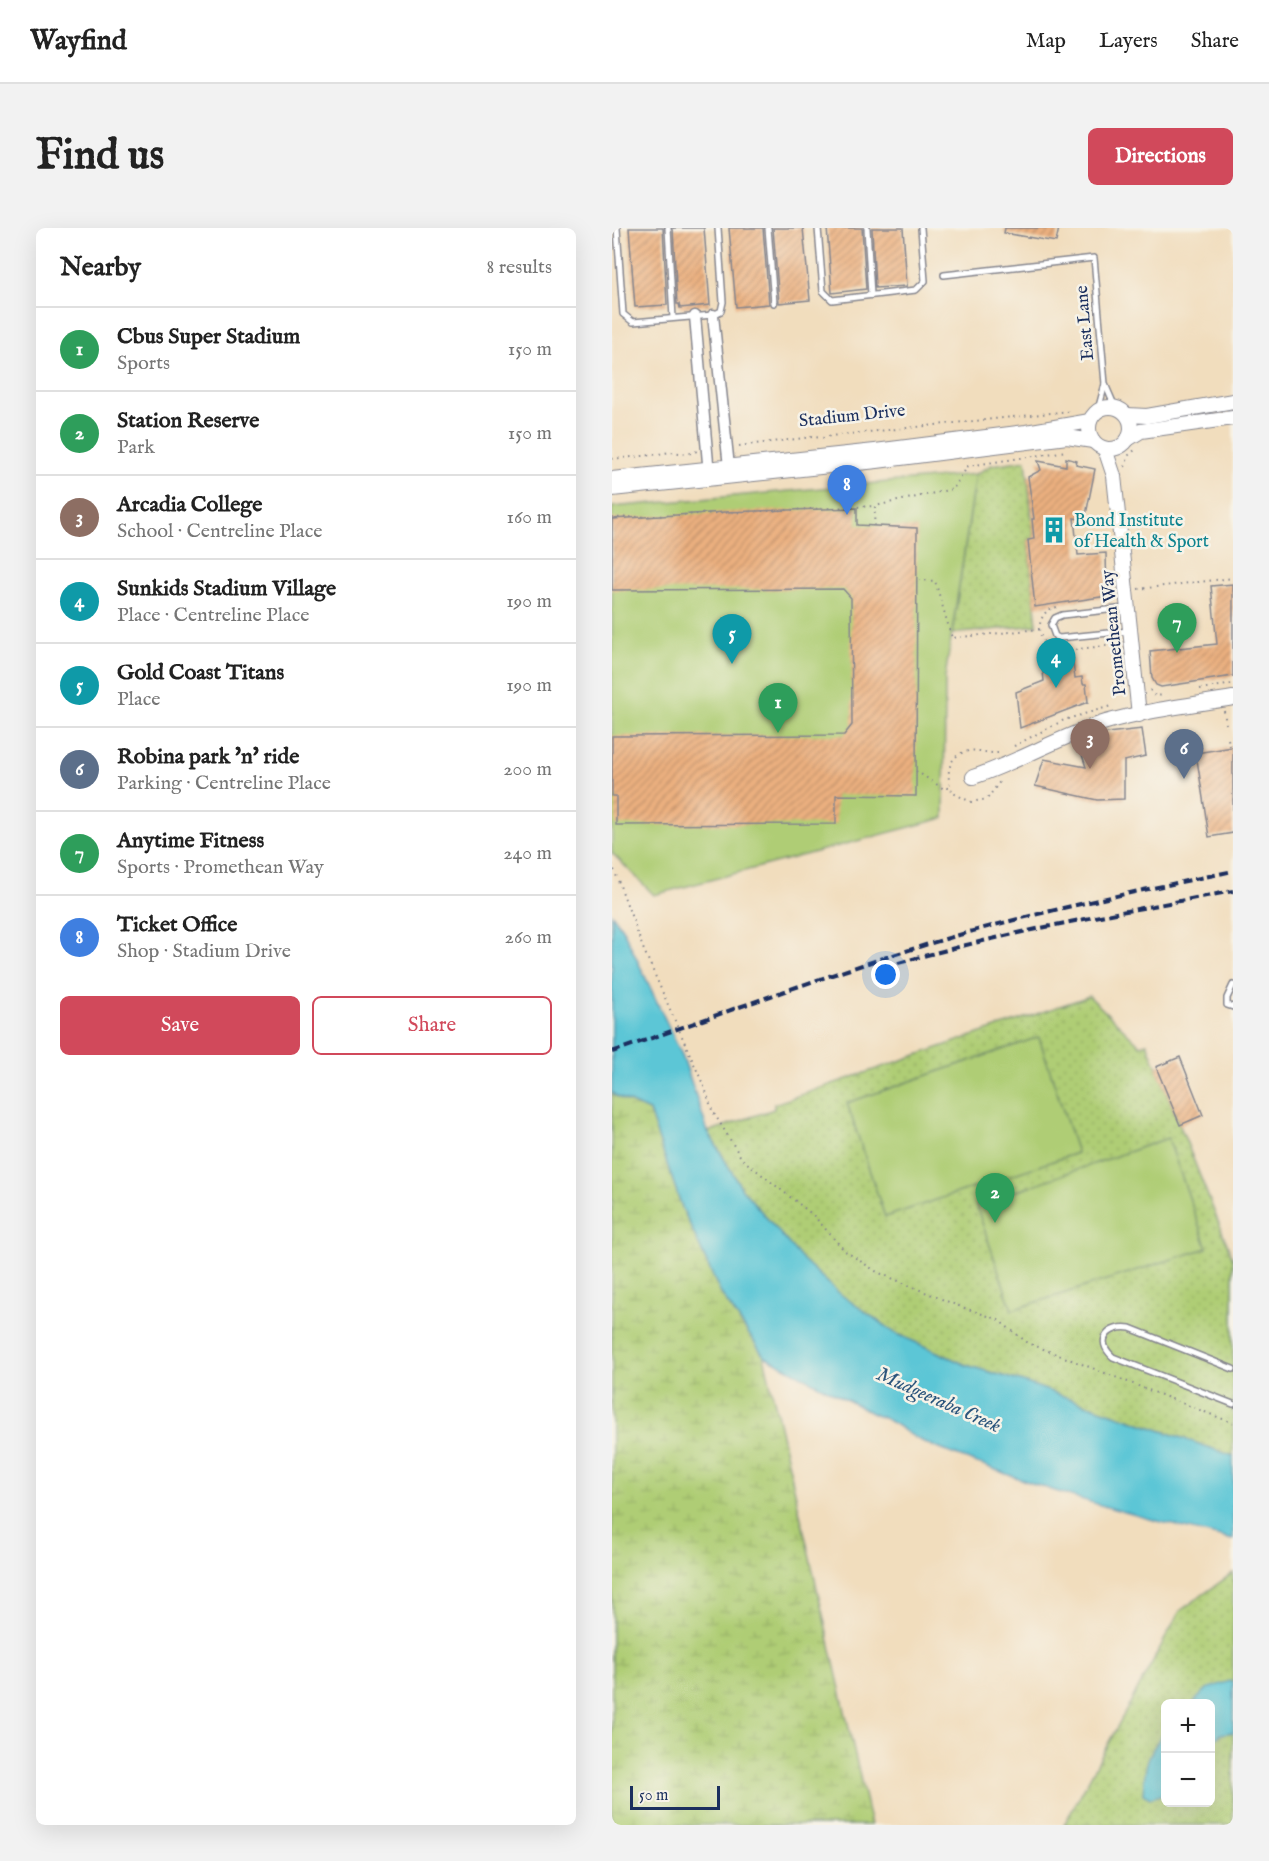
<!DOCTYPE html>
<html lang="en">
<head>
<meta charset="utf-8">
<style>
  body { margin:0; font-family:"IM FELL English",serif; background:#f2f2f2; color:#222 }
  .controls { position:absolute; right:18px; bottom:18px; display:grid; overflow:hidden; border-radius:9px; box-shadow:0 6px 24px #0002 }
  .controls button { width:54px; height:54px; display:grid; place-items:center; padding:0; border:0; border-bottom:2px solid #e0e0e0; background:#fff; color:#222; font:30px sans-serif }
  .scale { position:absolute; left:18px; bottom:15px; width:90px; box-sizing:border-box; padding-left:6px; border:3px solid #1b2f5e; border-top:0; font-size:16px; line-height:21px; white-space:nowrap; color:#1b2f5e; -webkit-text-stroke:4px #f7f3e8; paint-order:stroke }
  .you { position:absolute; left:274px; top:747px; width:21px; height:21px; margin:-15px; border:4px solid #fff; border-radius:50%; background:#1a73e8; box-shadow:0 0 0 9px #1a73e833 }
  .badge { display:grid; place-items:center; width:39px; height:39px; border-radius:50%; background:#d1495b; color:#fff; font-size:20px; font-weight:700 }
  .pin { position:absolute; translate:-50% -50px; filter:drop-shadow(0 2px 3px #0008) }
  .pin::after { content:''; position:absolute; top:32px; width:21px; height:18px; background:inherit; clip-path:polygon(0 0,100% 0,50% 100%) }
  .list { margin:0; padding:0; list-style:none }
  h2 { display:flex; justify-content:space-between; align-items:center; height:78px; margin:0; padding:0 24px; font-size:26px }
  h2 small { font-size:20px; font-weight:400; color:#767676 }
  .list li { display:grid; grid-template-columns:39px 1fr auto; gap:18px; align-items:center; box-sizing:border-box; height:84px; padding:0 24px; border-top:2px solid #e0e0e0 }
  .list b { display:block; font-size:22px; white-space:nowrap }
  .list p { margin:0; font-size:20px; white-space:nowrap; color:#767676 }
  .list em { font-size:20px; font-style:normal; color:#767676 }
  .actions { display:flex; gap:12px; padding:18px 24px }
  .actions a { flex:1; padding:14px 0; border:2px solid #d1495b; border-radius:9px; text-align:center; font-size:21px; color:#d1495b }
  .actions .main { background:#d1495b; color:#fff }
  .map { position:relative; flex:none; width:621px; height:1597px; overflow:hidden; border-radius:9px }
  header { display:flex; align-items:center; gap:36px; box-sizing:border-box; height:84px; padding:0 30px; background:#fff; border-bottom:2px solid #e0e0e0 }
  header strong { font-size:28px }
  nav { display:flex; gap:33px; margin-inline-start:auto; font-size:21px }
  .intro { display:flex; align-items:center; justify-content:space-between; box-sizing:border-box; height:144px; padding:0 36px }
  h1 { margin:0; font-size:42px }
  .button { padding:15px 27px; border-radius:9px; background:#d1495b; color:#fff; font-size:21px; font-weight:700 }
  main { display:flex; gap:36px; padding:0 36px }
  aside { flex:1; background:#fff; border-radius:9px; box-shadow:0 6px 24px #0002 }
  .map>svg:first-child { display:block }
</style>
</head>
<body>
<header>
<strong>Wayfind</strong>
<nav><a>Map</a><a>Layers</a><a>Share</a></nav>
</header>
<div class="intro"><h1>Find us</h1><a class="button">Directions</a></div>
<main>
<aside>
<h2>Nearby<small>8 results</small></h2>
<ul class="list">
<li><span class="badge" style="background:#2e9e5b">1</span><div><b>Cbus Super Stadium</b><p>Sports</p></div><em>150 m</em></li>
<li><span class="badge" style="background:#2e9e5b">2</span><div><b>Station Reserve</b><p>Park</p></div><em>150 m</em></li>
<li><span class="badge" style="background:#8d6e63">3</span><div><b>Arcadia College</b><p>School · Centreline Place</p></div><em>160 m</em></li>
<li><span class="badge" style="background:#0f9aa8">4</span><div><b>Sunkids Stadium Village</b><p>Place · Centreline Place</p></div><em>190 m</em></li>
<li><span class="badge" style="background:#0f9aa8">5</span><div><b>Gold Coast Titans</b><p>Place</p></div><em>190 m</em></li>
<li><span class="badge" style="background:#5c6f8a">6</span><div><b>Robina park 'n' ride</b><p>Parking · Centreline Place</p></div><em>200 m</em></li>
<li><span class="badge" style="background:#2e9e5b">7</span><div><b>Anytime Fitness</b><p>Sports · Promethean Way</p></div><em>240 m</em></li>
<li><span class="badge" style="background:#3f7fe0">8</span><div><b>Ticket Office</b><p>Shop · Stadium Drive</p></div><em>260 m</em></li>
</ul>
<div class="actions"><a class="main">Save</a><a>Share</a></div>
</aside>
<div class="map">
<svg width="621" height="1597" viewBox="0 0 621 1597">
  <defs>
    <pattern id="green-dots" width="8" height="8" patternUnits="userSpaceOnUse" patternTransform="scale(1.5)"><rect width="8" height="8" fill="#afcd74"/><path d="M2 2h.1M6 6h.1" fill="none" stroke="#96b067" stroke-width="1.8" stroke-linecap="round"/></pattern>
    <pattern id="wetland-marsh" width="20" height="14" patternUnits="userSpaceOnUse" patternTransform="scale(1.5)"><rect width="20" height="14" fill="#afcd74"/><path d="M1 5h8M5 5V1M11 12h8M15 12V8" fill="none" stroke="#96b067"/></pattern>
    <pattern id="building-hatch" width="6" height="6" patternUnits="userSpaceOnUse" patternTransform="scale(1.5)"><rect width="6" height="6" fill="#ecb07f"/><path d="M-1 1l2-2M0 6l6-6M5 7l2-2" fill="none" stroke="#be906b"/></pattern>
  </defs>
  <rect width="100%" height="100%" fill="#f7f3e8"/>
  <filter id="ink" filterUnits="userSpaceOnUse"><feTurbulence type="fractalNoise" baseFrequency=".0167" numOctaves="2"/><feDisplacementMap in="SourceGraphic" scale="12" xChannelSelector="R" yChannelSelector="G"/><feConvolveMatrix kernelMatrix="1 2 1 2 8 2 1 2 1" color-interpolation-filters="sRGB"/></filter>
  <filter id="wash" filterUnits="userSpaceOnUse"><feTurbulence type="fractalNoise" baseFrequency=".008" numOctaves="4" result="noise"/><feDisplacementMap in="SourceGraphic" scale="24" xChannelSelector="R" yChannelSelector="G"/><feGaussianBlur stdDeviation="1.35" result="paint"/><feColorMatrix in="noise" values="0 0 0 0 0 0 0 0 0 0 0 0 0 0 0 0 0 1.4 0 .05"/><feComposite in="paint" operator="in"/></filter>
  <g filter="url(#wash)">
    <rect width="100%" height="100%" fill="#f1ddbd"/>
    <g fill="url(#green-dots)" stroke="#657e69" stroke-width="1.5" fill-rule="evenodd">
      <path d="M414 232 422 311 416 312 425 397 340 406 364 246 380 237Z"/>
      <path d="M477 768 528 817 535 815 621 1031V1228L414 1155 354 1137 283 1105 228 1066 188 1029 130 961 96 904 162 881V876Z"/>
      <path d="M621 1345V1597H452L568 1383ZM554 1476H598V1574H554Z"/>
    </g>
    <path fill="url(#wetland-marsh)" stroke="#657e69" stroke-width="1.5" d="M0 864 4 868 37 883 70 979 108 1064 152 1128 259 1597H0Z"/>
    <g fill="#afcd74" stroke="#657e69" stroke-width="1.5">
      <path d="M364 246 333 450 332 590 42 667 0 625V279Z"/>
      <path d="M427 809 465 925 273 989 235 875Z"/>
      <path d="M556 910 595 1020 400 1082 364 977Z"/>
    </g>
    <g fill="#5bc6d6" stroke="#3b7a9a" stroke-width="1.5">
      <path d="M0 686 11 702 71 829 96 904 130 961 188 1029 228 1066 283 1105 354 1137 414 1155 621 1228V1312C538 1292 455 1270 376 1239 353 1230 326 1222 304 1210 290 1202 281 1192 265 1188L152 1128 108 1064 70 979 37 883 4 868 0 864Z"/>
      <path d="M618 1453 621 1455V1504L609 1506 599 1515 598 1476 581 1475 595 1461Z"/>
      <path d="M553 1502V1566L538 1570 531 1566C533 1535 535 1528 553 1502Z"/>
    </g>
    <g id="blocks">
      <g fill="url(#building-hatch)">
        <path d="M17 0H51L55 77 23 79Z"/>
        <path d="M61 0H92L98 77 68 80 67 76H65Z"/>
        <path d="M117 0H151L157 76 124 79Z"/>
        <path d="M161 0H191L198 72 167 75Z"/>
        <path d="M215 0H250L254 61 220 65Z"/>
        <path d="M260 0H291L295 58 263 60Z"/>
        <path d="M393 0H447L444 14 392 5Z"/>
        <path d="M454 230 465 233 464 237 483 241 473 292 462 290 466 327 494 325 495 368 423 379 416 312 422 311 420 291H422L416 249 429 242 426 233 454 238Z"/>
        <path d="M245 280V297L305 300 304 568 224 567V596L4 597V568H0V508L232 507 240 497 239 370 231 361 0 362V291L113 284Z"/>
        <path d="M621 356V448L549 459 544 457 540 450 538 423 605 416 599 358Z"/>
        <path d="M460 429 463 450 470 449 471 456H474L476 474 408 500 404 464 432 453 430 433Z"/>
        <path d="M530 501 534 528 512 533V571L485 572 423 558 432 531 474 539 466 515 495 505Z"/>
        <path d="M621 519V605L597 609 584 525Z"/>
        <path d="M568 829 591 887 568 897 544 839Z"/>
      </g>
    </g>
  </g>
  <g filter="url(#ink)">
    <use href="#blocks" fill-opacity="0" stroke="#86868e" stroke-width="1.5"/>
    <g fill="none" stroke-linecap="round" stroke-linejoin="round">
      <g stroke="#86868e" stroke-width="8">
        <g id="service">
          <path d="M5 0 11 86 21 94 101 87 109 83 111 74 106 0"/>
          <path d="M56 0 61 90"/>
          <path d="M156 0 162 75"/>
          <path d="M206 0 211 63 220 72 304 62 313 53 309 0"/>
          <path d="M255 0 259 67"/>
          <path d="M332 47 482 30 493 156 486 182"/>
          <path d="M493 156 503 179"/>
          <path d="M514 380 450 387 443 390 439 397 443 408 447 410 517 403"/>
          <path d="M621 757 615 770V777L621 779"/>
          <path d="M621 1141 518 1100C497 1097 482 1112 501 1129L621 1176"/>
        </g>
      </g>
      <g stroke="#86868e" stroke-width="13">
        <g id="minor">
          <path d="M101 87 117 239"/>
          <path d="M83 88 97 246"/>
        </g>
      </g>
      <g stroke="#86868e" stroke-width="16">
        <g id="tertiary">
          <circle cx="498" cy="200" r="21"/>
          <path d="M515 187 535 188 621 173"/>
          <path d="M516 211 529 203 621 190"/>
          <path d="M493 221 502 248 527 487"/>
          <path d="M0 251 263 223 414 204 478 193"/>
          <path d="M0 261 265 233 455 209 481 213"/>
          <path d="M361 549C407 534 448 508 494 494 535 482 579 477 621 470"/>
        </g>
      </g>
      <g stroke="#86868e" stroke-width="2" stroke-dasharray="1.5 4.5" stroke-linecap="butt">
        <path d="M127 218 200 209 212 210 218 208 458 183"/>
        <path d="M0 231C18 229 35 228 53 225 64 222 72 229 85 223"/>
        <path d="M513 239 517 227 523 222"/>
        <path d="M0 290 263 278"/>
        <path d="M262 298 263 278 341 261 356 238 455 223"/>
        <path d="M307 352 323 353 340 410 427 401C429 389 432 382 445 379"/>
        <path d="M526 361 621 350"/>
        <path d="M427 401C430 414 435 421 448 423L502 417 506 418"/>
        <path d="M588 461 621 456"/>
        <path d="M538 462 543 468 553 467"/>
        <path d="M612 483 614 496"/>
        <path d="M616 511 618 518"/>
        <path d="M402 518 452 492 499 478"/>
        <path d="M386 525C376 526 366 521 357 523 335 526 333 549 341 565L359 574 375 571 389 552"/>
        <path d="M304 543 332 561 338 559"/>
        <path d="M0 636 31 720 94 863 100 882 130 931 201 987 233 1023 265 1044 344 1077 385 1091 416 1115 621 1195"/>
      </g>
      <use href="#service" stroke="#fff" stroke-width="5"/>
      <use href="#minor" stroke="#fff" stroke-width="10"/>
      <use href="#tertiary" stroke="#fff" stroke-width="14"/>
      <g stroke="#1b2f5e" stroke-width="4" stroke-dasharray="9 4.5" stroke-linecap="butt">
        <path d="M273 739C387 705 504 685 621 663"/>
        <path d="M0 824C117 783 235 739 354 705 442 680 532 662 621 643"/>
      </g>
    </g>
  </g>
  <defs>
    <g id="building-bare" transform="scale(2.07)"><path d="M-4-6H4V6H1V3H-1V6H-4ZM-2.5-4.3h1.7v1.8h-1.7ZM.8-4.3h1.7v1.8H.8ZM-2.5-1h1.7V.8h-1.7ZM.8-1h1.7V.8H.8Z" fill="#0f9aa8" stroke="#f7f3e8" stroke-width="2.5" paint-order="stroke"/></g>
  </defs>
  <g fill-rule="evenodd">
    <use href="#building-bare" x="442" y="302"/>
  </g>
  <g text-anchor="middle" stroke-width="5" stroke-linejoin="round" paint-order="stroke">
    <g font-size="18" fill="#1b2f5e" stroke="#f7f3e8">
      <text transform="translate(472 95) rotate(-95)" y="6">East Lane</text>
      <text transform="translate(240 187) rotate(-6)" y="6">Stadium Drive</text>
      <text transform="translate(501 405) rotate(-96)" y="6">Promethean Way</text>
    </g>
    <g font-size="18" fill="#0d838f" stroke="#f7f3e8" text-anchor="start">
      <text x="462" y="298">Bond Institute<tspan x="462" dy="21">of Health &amp; Sport</tspan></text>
    </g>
    <g font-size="20" font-style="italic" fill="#2b557c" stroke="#f7f3e8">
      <text transform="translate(327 1171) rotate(24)" y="7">Mudgeeraba Creek</text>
    </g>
  </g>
</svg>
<div class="controls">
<button>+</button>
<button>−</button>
</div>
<div class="scale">50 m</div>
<div class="you"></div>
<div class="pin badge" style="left:166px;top:505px;background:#2e9e5b">1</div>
<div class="pin badge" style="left:383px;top:995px;background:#2e9e5b">2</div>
<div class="pin badge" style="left:478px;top:541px;background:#8d6e63">3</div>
<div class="pin badge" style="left:444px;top:460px;background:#0f9aa8">4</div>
<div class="pin badge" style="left:120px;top:436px;background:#0f9aa8">5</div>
<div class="pin badge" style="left:572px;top:551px;background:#5c6f8a">6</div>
<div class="pin badge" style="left:565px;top:425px;background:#2e9e5b">7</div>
<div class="pin badge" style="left:235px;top:287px;background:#3f7fe0">8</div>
</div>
</main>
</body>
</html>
